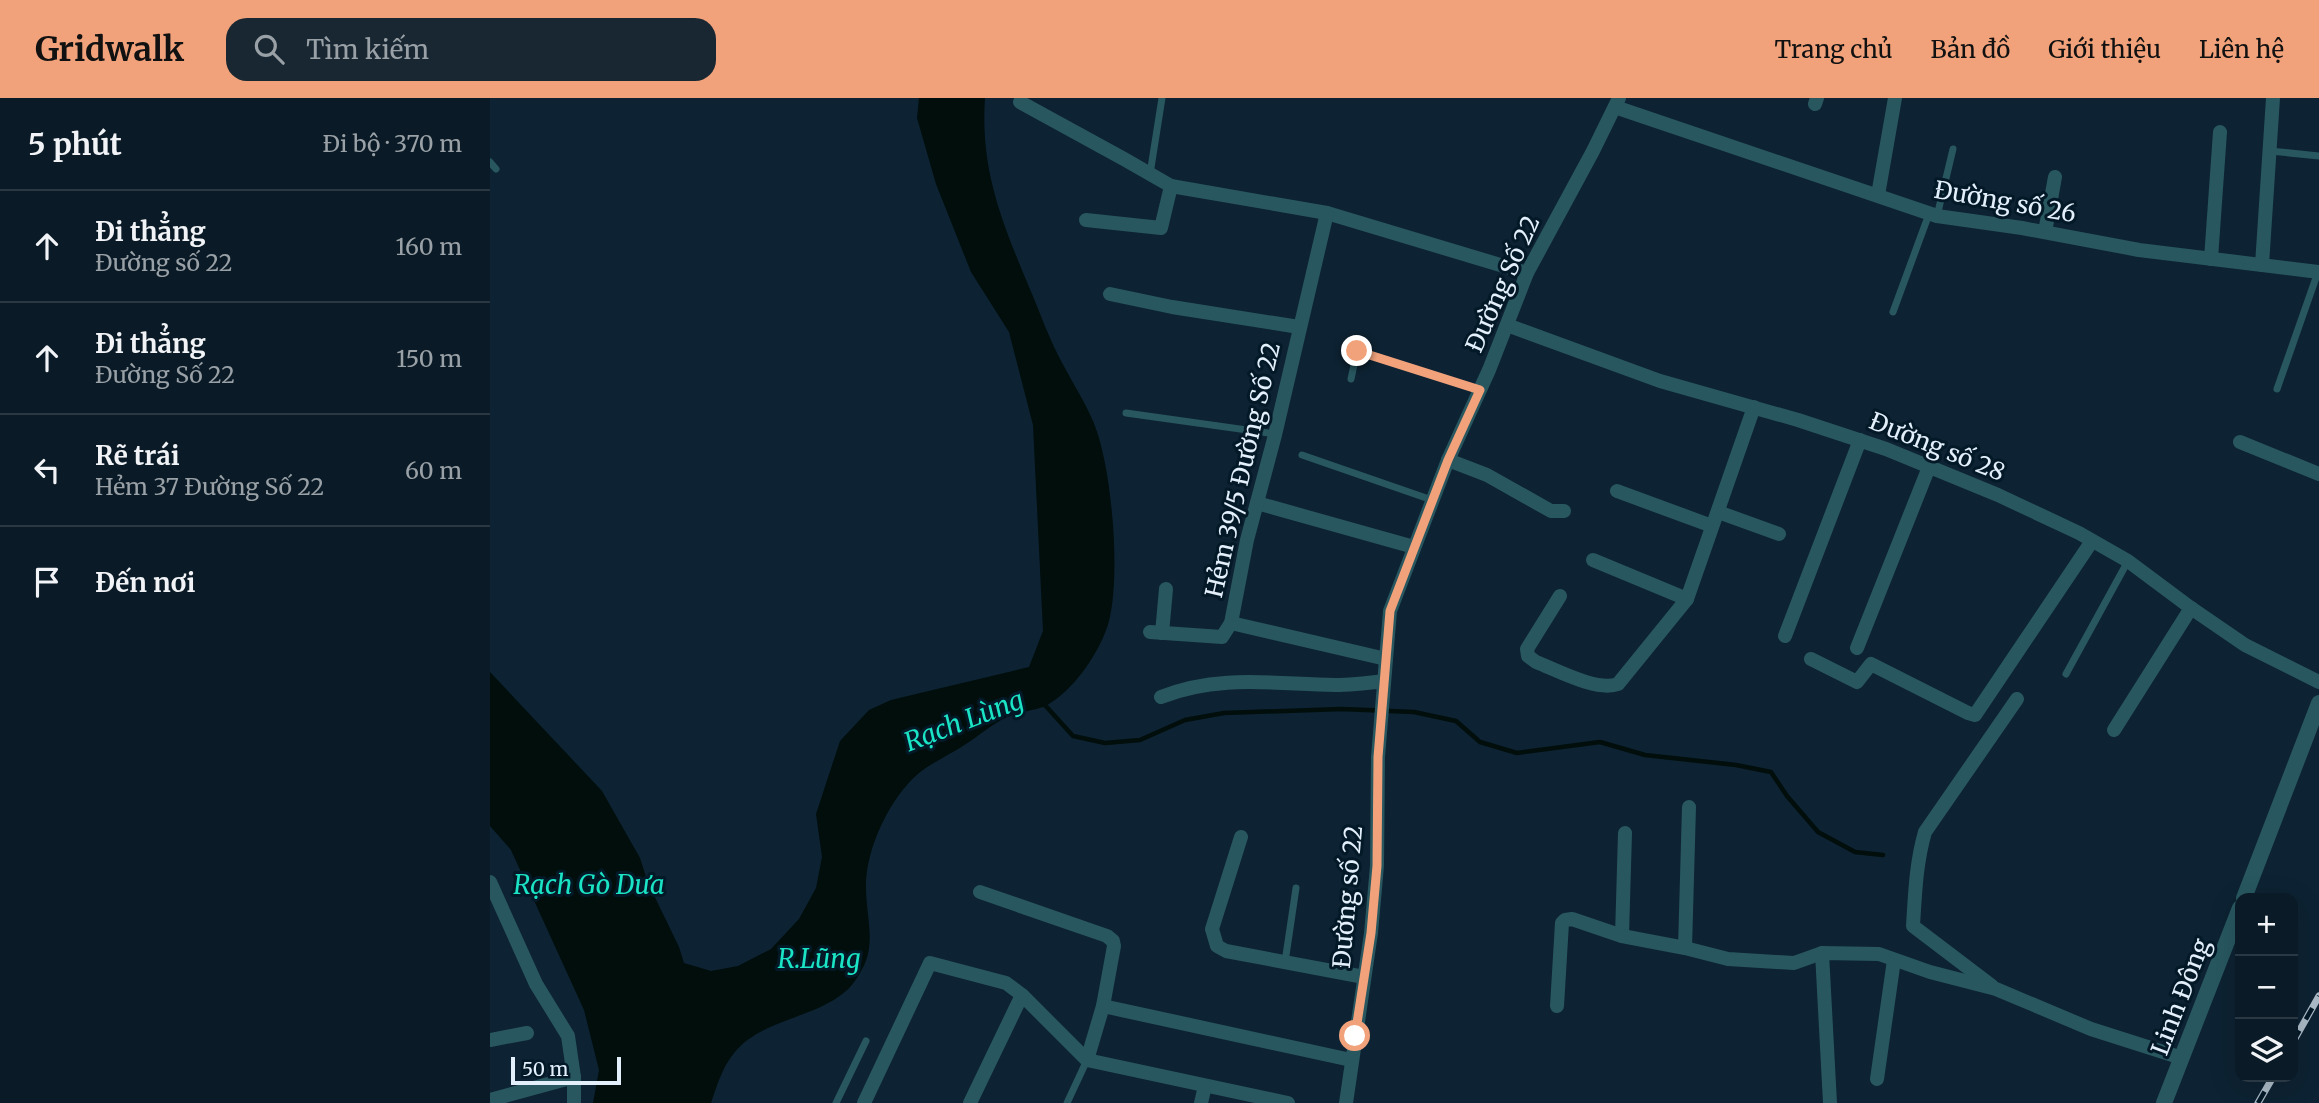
<!DOCTYPE html>
<html lang="vi">
<head>
<meta charset="utf-8">
<style>
  body { margin:0; font-family:Merriweather,serif; background:#182732; color:#f1f3f6 }
  .controls { position:absolute; right:21px; bottom:21px; display:grid; overflow:hidden; border-radius:14px; box-shadow:0 7px 28px #0002 }
  .controls button { width:63px; height:63px; display:grid; place-items:center; padding:0; border:0; border-bottom:2px solid #2a3843; background:#0a1a26; color:#f1f3f6; font:35px sans-serif }
  .scale { position:absolute; left:21px; bottom:18px; width:110px; box-sizing:border-box; padding-left:7px; border:4px solid #e3f0fb; border-top:0; font-size:19px; line-height:24px; white-space:nowrap; color:#e3f0fb; -webkit-text-stroke:5px #041928; paint-order:stroke }
  .stop { position:absolute; width:21px; height:21px; margin:-16px; border:5px solid #f1a27b; border-radius:50%; background:#fff }
  .stop.end { background:#f1a27b; border-color:#fff; box-shadow:0 2px 7px #0008 }
  .list { margin:0; padding:0; list-style:none }
  h2 { display:flex; justify-content:space-between; align-items:center; height:91px; margin:0; padding:0 28px; font-size:30px }
  h2 small { font-size:23px; font-weight:400; color:#99a1a7 }
  .list li { display:grid; grid-template-columns:46px 1fr auto; gap:21px; align-items:center; box-sizing:border-box; height:112px; padding:0 28px; border-top:2px solid #2a3843 }
  .list b { display:block; font-size:26px; white-space:nowrap }
  .list p { margin:0; font-size:23px; white-space:nowrap; color:#99a1a7 }
  .list em { font-size:23px; font-style:normal; color:#99a1a7 }
  .icon { flex:none; width:38px; height:38px; fill:none; stroke:currentColor; stroke-width:2; stroke-linecap:round; stroke-linejoin:round }
  .map { position:relative; flex:none; width:1829px; height:1005px; overflow:hidden }
  header { display:flex; align-items:center; gap:42px; box-sizing:border-box; height:98px; padding:0 35px; background:#f1a27b; color:#111 }
  header strong { font-size:33px }
  nav { display:flex; gap:38px; margin-inline-start:auto; font-size:24px }
  .search { width:490px; height:63px; background:#182732; display:flex; align-items:center; gap:18px; box-sizing:border-box; padding:0 24px; border-radius:21px; color:#99a1a7; font-size:26px }
  main { display:flex }
  aside { flex:1; background:#0a1a26 }
  .map>svg:first-child { display:block }
</style>
</head>
<body>
<header>
<strong>Gridwalk</strong>
<div class="search"><svg class="icon" aria-label="search" viewBox="0 0 24 24"><circle cx="10" cy="10" r="6"/><path d="M15 15l6 6"/></svg>Tìm kiếm</div>
<nav><a>Trang chủ</a><a>Bản đồ</a><a>Giới thiệu</a><a>Liên hệ</a></nav>
</header>
<main>
<aside>
<h2>5 phút<small>Đi bộ · 370 m</small></h2>
<ul class="list">
<li><svg class="icon" aria-label="ahead" viewBox="0 0 24 24"><path d="M12 20V5M6 11l6-6 6 6"/></svg><div><b>Đi thẳng</b><p>Đường số 22</p></div><em>160 m</em></li>
<li><svg class="icon" aria-label="ahead" viewBox="0 0 24 24"><path d="M12 20V5M6 11l6-6 6 6"/></svg><div><b>Đi thẳng</b><p>Đường Số 22</p></div><em>150 m</em></li>
<li><svg class="icon" aria-label="left" viewBox="0 0 24 24"><path d="M17 20v-9H6M10 6l-5 5 5 5"/></svg><div><b>Rẽ trái</b><p>Hẻm 37 Đường Số 22</p></div><em>60 m</em></li>
<li><svg class="icon" aria-label="arrive" viewBox="0 0 24 24"><path d="M6 21V4h12l-3 4 3 4H6"/></svg><div><b>Đến nơi</b></div></li>
</ul>
</aside>
<div class="map">
<svg width="1829" height="1005" viewBox="0 0 1829 1005">
  <rect width="100%" height="100%" fill="#0d2232"/>
  <path fill="#010e0b" d="M429 0H495C490 72 512 124 539 189 549 212 557 235 568 257 579 279 593 300 603 323 622 367 631 476 619 523 611 553 582 596 553 609 541 613 529 614 517 619 502 626 490 637 476 646 461 656 443 664 429 675 400 699 375 752 376 790 376 819 387 847 371 873 367 880 362 888 356 893 324 921 271 921 244 955 232 970 227 987 221 1005H103L109 972 94 912 21 752 0 728V574L112 693 150 760 158 785 189 849 194 865 221 873 248 868 281 851 309 821 326 790 332 759 326 716 350 643 379 612 401 602 539 569 553 533 543 327 519 234 481 174 446 86 427 20Z"/>
  <g fill="none" stroke-linecap="round" stroke-linejoin="round">
    <path stroke="#010e0b" stroke-width="4.5" d="M553 605 583 638 615 645 650 642 695 622 734 615 852 611 924 614 966 623 990 644 1027 655 1110 644 1155 657 1246 667 1281 674 1297 698 1328 734 1365 754 1393 757"/>
    <g stroke="#285760" stroke-width="7">
      <path d="M1780 53 1829 58"/>
      <path d="M0 64 6 71"/>
      <path d="M660 76 672 0"/>
      <path d="M1447 118 1463 51"/>
      <path d="M1403 214 1439 116"/>
      <path d="M861 281 867 253 990 292"/>
      <path d="M1787 291 1828 174"/>
      <path d="M636 315 785 336"/>
      <path d="M812 357 942 402"/>
      <path d="M1576 576 1638 463"/>
      <path d="M795 864 806 790"/>
      <path d="M346 1005 376 943"/>
      <path d="M577 1005 597 962"/>
    </g>
    <g stroke="#285760" stroke-width="14">
      <path d="M530 4 634 61 681 88 837 115 1037 175"/>
      <path d="M1325 6 1327 0"/>
      <path d="M1125 9 1447 118 1532 130 1649 152 1829 174"/>
      <path d="M1388 97 1405 0"/>
      <path d="M596 122 671 130 681 88"/>
      <path d="M1555 134 1565 79"/>
      <path d="M1721 161 1730 34"/>
      <path d="M1772 167 1783 0"/>
      <path d="M620 196 682 209 809 229"/>
      <path d="M1017 227 1170 283 1308 322 1396 351 1508 397 1589 435 1638 463 1701 510 1755 547 1829 584"/>
      <path d="M1750 344 1829 376"/>
      <path d="M958 362 997 377 1061 413H1074"/>
      <path d="M1127 393 1222 428"/>
      <path d="M767 405 924 449"/>
      <path d="M1228 414 1289 436"/>
      <path d="M1103 462 1197 501"/>
      <path d="M1070 498 1037 551 1038 558 1046 564C1067 572 1107 594 1128 586L1197 501 1264 309"/>
      <path d="M741 525 896 561"/>
      <path d="M660 534 732 539 741 525 757 442 785 337 837 115"/>
      <path d="M672 535 676 491"/>
      <path d="M1295 538 1370 342"/>
      <path d="M1367 550 1439 369"/>
      <path d="M1321 561 1367 584 1381 566 1478 615 1485 617 1602 443"/>
      <path d="M671 599C728 576 784 586 845 587 861 587 878 585 894 583"/>
      <path d="M1624 632 1701 510"/>
      <path d="M751 739 722 831 727 848 736 853 874 879"/>
      <path d="M0 784 46 886 78 938 84 979V1005"/>
      <path d="M490 794 617 838 623 843 624 848 613 908 597 962"/>
      <path d="M1132 838 1135 735"/>
      <path d="M1195 850 1199 709"/>
      <path d="M1332 855 1340 1005"/>
      <path d="M1502 888 1423 828C1425 796 1426 765 1435 734L1527 601"/>
      <path d="M613 908 861 962"/>
      <path d="M1067 908 1072 825 1075 822 1082 821 1132 838 1195 850 1238 861 1304 865 1332 855 1389 856 1440 874 1506 891 1601 931 1692 960"/>
      <path d="M0 942 37 935"/>
      <path d="M1387 981 1404 862"/>
      <path d="M0 1002 84 979"/>
      <path d="M374 1005 440 865 516 885 532 897 597 962 798 1005"/>
      <path d="M480 1005 532 897"/>
      <path d="M711 1005 715 988"/>
      <path d="M856 1005 881 835 887 768 888 659 900 513 958 362 999 272 1037 175 1103 53 1129 0"/>
    </g>
    <g stroke="#285760" stroke-width="16">
      <path d="M1754 800 1829 605"/>
      <path d="M1674 1005 1750 810"/>
    </g>
    <g stroke="#abbac6" stroke-width="7">
      <g id="rail">
        <path d="M1803 944 1829 898"/>
        <path d="M1768 1005 1783 979"/>
      </g>
    </g>
    <use href="#rail" stroke="#041928" stroke-width="4.5" stroke-dasharray="13" stroke-linecap="butt"/>
  </g>
  <g fill="none" stroke-linecap="round" stroke-linejoin="round">
    <path stroke="#f1a27b" stroke-width="9" d="M865 938 881 835 887 768 888 659 900 513 958 362 990 292 867 253"/>
  </g>
  <g text-anchor="middle" stroke-width="6" stroke-linejoin="round" paint-order="stroke">
    <g font-size="24" fill="#e3f0fb" stroke="#041928">
      <text transform="translate(1515 104) rotate(10)" y="8">Đường số 26</text>
      <text transform="translate(1013 186) rotate(-66)" y="8">Đường Số 22</text>
      <text transform="translate(1447 349) rotate(22)" y="8">Đường số 28</text>
      <text transform="translate(753 372) rotate(-77)" y="8">Hẻm 39/5 Đường Số 22</text>
      <text transform="translate(858 799) rotate(-85)" y="8">Đường số 22</text>
      <text transform="translate(1691 899) rotate(-69)" y="8">Linh Đông</text>
    </g>
    <g font-size="26" font-style="italic" fill="#1ae4c5" stroke="#041928">
      <text transform="translate(474 623) rotate(-21)" y="9">Rạch Lùng</text>
      <text x="99" y="796">Rạch Gò Dưa</text>
      <text x="329" y="870">R.Lũng</text>
    </g>
  </g>
</svg>
<div class="controls">
<button>+</button>
<button>−</button>
<button><svg class="icon" aria-label="layers" viewBox="0 0 24 24"><path d="M12 4l9 5-9 5-9-5zM3 14l9 5 9-5"/></svg></button>
</div>
<div class="scale">50 m</div>
<div class="stop" style="left:865px;top:938px"></div>
<div class="stop end" style="left:867px;top:253px"></div>
</div>
</main>
</body>
</html>
